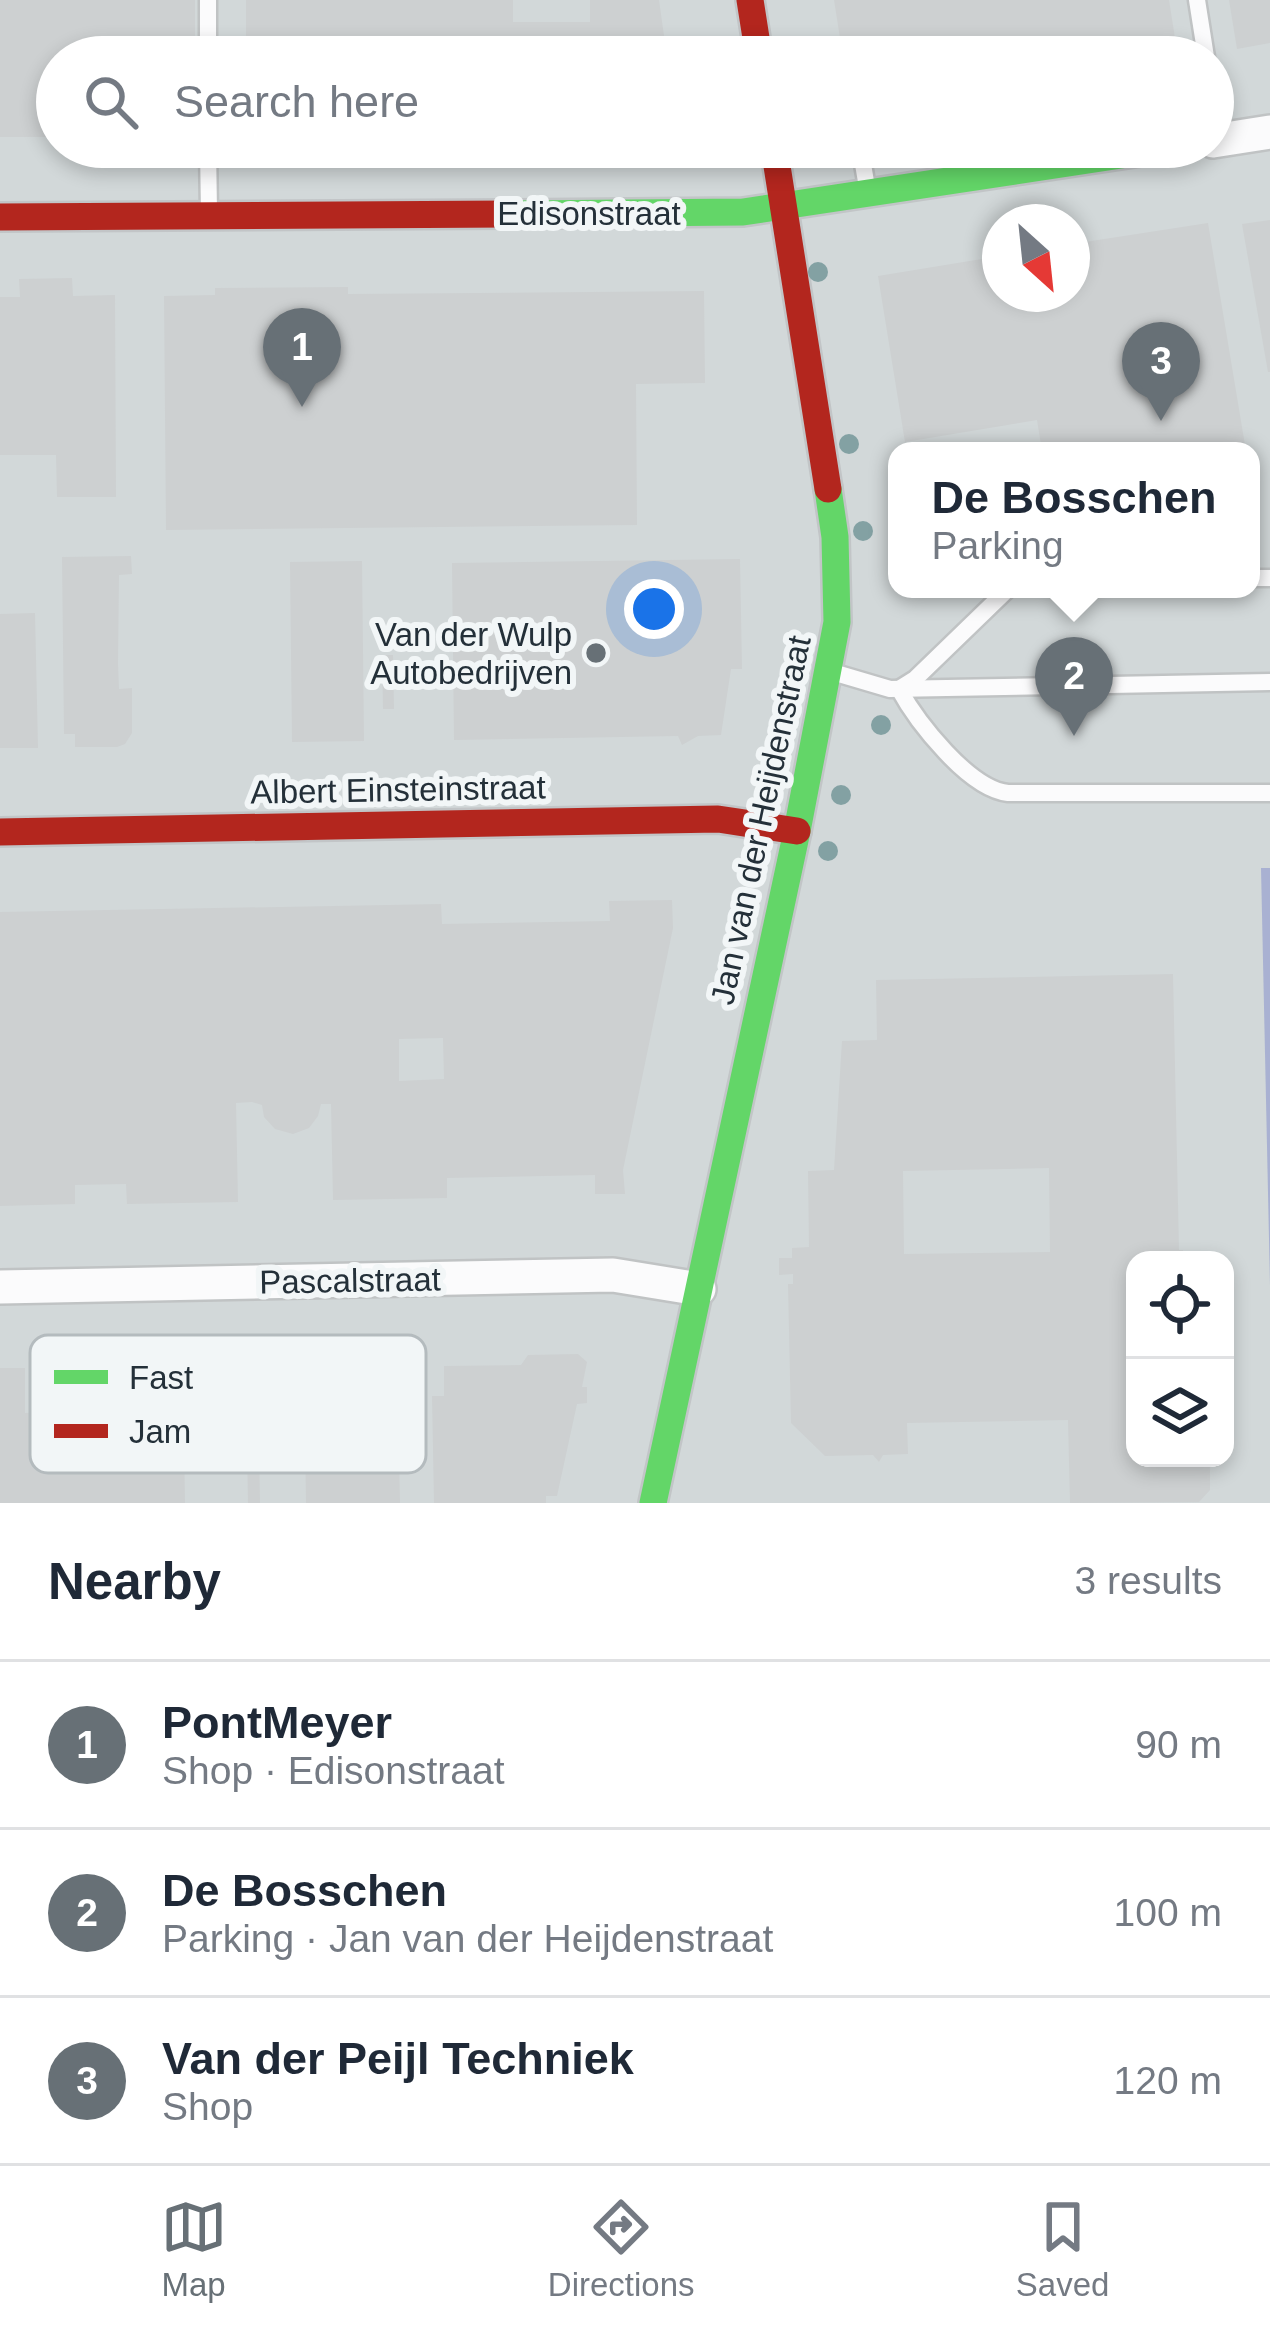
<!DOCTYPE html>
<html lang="en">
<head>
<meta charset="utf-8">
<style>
  body { margin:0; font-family:Arial,sans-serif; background:#f2f2f3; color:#1f2937 }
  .controls { position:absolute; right:36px; bottom:36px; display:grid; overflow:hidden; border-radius:24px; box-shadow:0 6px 18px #0003 }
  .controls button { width:108px; height:108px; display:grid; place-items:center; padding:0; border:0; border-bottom:3px solid #e0e1e3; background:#fff; color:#1f2937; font:60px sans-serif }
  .compass { position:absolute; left:982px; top:204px; width:108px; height:108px; border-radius:50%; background:#fff; box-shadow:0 6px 18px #0003; rotate:153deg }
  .you { position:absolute; left:654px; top:609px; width:42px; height:42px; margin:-30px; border:9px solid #fff; border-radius:50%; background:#1a73e8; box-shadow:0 0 0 18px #1a73e833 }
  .badge { display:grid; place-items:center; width:78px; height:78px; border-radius:50%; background:#677076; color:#fff; font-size:39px; font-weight:700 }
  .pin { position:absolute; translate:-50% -99px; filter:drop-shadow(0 3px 6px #0008) }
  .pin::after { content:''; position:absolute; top:63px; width:42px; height:36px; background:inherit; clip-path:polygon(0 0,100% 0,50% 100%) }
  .popup { position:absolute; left:888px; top:442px; width:372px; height:156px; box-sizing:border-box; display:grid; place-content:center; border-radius:24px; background:#fff; filter:drop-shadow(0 3px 9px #0005); font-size:39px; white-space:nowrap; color:#747a83 }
  .popup b { font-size:45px; color:#1f2937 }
  .popup::after { content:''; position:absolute; left:50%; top:100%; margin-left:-24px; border:24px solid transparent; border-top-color:#fff }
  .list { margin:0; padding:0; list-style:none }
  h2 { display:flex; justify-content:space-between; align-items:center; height:156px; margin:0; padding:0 48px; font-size:51px }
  h2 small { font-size:39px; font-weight:400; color:#747a83 }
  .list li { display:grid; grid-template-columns:78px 1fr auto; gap:36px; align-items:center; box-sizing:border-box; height:168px; padding:0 48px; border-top:3px solid #e0e1e3 }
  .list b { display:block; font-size:45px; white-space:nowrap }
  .list p { margin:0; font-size:39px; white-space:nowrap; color:#747a83 }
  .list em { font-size:39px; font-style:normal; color:#747a83 }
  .icon { flex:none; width:66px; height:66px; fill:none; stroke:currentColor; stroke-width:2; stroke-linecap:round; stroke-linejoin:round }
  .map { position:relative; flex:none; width:1270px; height:1503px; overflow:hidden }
  .search { position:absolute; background:#fff; box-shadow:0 6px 18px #0003; left:36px; right:36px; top:36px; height:132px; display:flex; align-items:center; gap:30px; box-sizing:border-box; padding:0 42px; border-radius:66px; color:#747a83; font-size:45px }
  .sheet { height:660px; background:#fff }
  nav { display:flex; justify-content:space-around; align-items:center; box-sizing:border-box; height:168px; border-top:3px solid #e0e1e3; background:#fff; font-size:33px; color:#747a83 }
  nav a { display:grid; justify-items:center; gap:6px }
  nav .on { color:#677076 }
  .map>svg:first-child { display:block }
</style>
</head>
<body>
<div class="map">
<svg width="1270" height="1503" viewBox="0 0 1270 1503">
  <rect width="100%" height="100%" fill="#e4e7e8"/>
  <path fill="#d2d8d9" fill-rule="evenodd" d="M0 0H1270V1503H0ZM57 57H1213V147H57ZM1000 222H1072V294H1000ZM897 451H1251V589H897ZM1135 1260H1225V1458H1135Z"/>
  <path fill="#a9b1d2" d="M1261 868H1270V1285Z"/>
  <g fill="#cdd0d1" fill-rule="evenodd">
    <path d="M0 0H195V57H57V137H0Z"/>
    <path d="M246 0H513V22H590V0H659L667 57H246Z"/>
    <path d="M834 0H1169L1178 57H843Z"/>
    <path d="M1229 0H1270V43L1237 49Z"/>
    <path d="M1270 220V372H1268L1242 224Z"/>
    <path d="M1208 223 1246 451H1042L1037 420 905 442 878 276 1000 256V294H1072V244Z"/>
    <path d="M72 278 73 296 115 295 116 497H57L56 455H0V297H20L19 279Z"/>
    <path d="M348 287V294L704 291 705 383 636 384 637 525 166 530 164 296 215 295V288Z"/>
    <path d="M131 556 132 574 119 575 118 663 119 689 132 688V733L125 744 117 747H75V734H64L62 557Z"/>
    <path d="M740 559 742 669H731L721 735 698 736 682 745 678 736 454 740 452 563Z"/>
    <path d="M362 561 364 741 292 742 290 562Z"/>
    <path d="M35 613 38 748H0V614Z"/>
    <path d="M382 655H393L394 709H383Z"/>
    <path d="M672 900 673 928 623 1170 625 1194H595V1175L447 1178V1198L333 1200 331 1104H321L318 1116 309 1128 293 1134 275 1129 264 1117 262 1105 252 1102 236 1103 238 1202 127 1204 126 1184 75 1185V1204L0 1206V912L441 904 442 924 610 921 609 901ZM443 1038 444 1079 399 1081V1039Z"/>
    <path d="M1173 974 1179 1250H1183V1260H1135V1458H1210V1490L1199 1502 1070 1503 1068 1420 907 1423 908 1454 883 1455 879 1462 873 1455 825 1456 791 1423 788 1284H793V1274L779 1275V1258H792V1248L809 1247 808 1171 834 1170 842 1041 877 1040 876 980ZM1049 1168 1050 1252 904 1254 903 1171Z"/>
    <path d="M578 1354 587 1362 582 1387H587V1403L577 1404 557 1496H546V1503H434L432 1396H444V1366L521 1365 528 1355Z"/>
    <path d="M348 1356 357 1364 397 1366 400 1503H306L304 1367 338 1364Z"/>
    <path d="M277 1364 278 1447H259L260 1503H248L247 1447H232L231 1365Z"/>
    <path d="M0 1368H25V1413L43 1412V1456H60L59 1381 183 1378 185 1503H0Z"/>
  </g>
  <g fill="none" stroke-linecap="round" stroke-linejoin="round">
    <g stroke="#c0c3c4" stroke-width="21">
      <g id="lane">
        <path d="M208 0V57"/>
        <path d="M1197 0 1206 57"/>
        <path d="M1213 104 1219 140"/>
        <path d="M208 147 209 212"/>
        <path d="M860 147 868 193"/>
        <path d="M1251 578H1270"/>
        <path d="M1008 589 915 679 899 689C917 722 969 789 1008 793H1270"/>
        <path d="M829 671 890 689 1270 682"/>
      </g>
    </g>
    <g stroke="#c0c3c4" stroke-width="38">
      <g id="street">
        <path d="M1213 141 1270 132"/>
        <path d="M0 1287 613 1275 699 1289"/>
      </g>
    </g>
    <g stroke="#c2c5c7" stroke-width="32">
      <g id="fast">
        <path d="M517 214 743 212 1174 147"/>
        <path d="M653 1503 797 831 837 622 835 537 828 489"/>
      </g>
    </g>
    <g stroke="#c2c5c7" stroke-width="32">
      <g id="jam">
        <path d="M750 0 759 57"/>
        <path d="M774 147 828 489"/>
        <path d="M0 217 517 214"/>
        <path d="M0 832 718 819 797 831"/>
      </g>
    </g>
    <use href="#lane" stroke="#fbfbfc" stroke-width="16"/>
    <use href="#street" stroke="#fbfbfc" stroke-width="33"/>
    <use href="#fast" stroke="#63d668" stroke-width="27"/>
    <use href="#jam" stroke="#b3261e" stroke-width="27"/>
  </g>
  <g fill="#83a1a3">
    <circle cx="818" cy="272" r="10"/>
    <circle cx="849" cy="444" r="10"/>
    <circle cx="863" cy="531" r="10"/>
    <circle cx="881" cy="725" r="10"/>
    <circle cx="841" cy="795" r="10"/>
    <circle cx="828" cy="851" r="10"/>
  </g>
  <circle fill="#677076" stroke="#f2f6f7" stroke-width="4.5" cx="596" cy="653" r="12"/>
  <g text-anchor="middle" stroke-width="12" stroke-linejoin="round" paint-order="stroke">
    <g font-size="33" fill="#243039" stroke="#f2f6f7">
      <text x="589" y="225">Edisonstraat</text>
      <text transform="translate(398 789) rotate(-1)" y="12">Albert Einsteinstraat</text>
      <text transform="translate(760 820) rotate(-78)" y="12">Jan van der Heijdenstraat</text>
      <text transform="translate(350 1280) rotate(-1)" y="12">Pascalstraat</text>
    </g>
    <g font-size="33" fill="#243039" stroke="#f2f6f7" text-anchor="end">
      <text x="572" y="646">Van der Wulp<tspan x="572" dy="38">Autobedrijven</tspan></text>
    </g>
  </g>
  <rect x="30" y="1335" width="396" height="138" rx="18" fill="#f2f6f7" stroke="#b4bbbe" stroke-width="3"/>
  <rect x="54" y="1370" width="54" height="14" fill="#63d668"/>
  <rect x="54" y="1424" width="54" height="14" fill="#b3261e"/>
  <g font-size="33" fill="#243039">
    <text x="129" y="1389">Fast</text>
    <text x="129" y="1443">Jam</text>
  </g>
</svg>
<div class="controls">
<button><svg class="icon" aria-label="locate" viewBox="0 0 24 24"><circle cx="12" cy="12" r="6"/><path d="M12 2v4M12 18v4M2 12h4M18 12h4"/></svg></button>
<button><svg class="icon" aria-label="layers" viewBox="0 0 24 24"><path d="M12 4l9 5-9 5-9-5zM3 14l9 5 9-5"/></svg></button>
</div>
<svg class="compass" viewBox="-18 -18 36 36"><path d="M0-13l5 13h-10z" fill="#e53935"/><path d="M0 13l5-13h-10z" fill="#747a83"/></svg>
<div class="you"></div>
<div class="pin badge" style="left:302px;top:407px">1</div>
<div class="pin badge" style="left:1074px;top:736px">2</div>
<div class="popup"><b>De Bosschen</b>Parking</div>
<div class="pin badge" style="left:1161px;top:421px">3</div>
<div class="search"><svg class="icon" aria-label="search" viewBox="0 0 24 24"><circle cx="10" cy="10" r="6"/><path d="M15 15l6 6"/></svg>Search here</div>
</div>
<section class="sheet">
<h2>Nearby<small>3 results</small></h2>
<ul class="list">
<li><span class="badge">1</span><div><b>PontMeyer</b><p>Shop · Edisonstraat</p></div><em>90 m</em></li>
<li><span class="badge">2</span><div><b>De Bosschen</b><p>Parking · Jan van der Heijdenstraat</p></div><em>100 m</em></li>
<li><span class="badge">3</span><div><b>Van der Peijl Techniek</b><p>Shop</p></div><em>120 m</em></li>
</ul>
</section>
<nav>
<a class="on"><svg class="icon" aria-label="map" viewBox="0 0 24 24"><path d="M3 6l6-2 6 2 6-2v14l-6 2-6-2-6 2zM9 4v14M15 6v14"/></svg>Map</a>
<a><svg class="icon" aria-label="directions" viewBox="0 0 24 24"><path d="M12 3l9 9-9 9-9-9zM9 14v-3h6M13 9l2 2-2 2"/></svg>Directions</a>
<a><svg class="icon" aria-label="saved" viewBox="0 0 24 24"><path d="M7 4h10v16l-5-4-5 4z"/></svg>Saved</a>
</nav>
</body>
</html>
